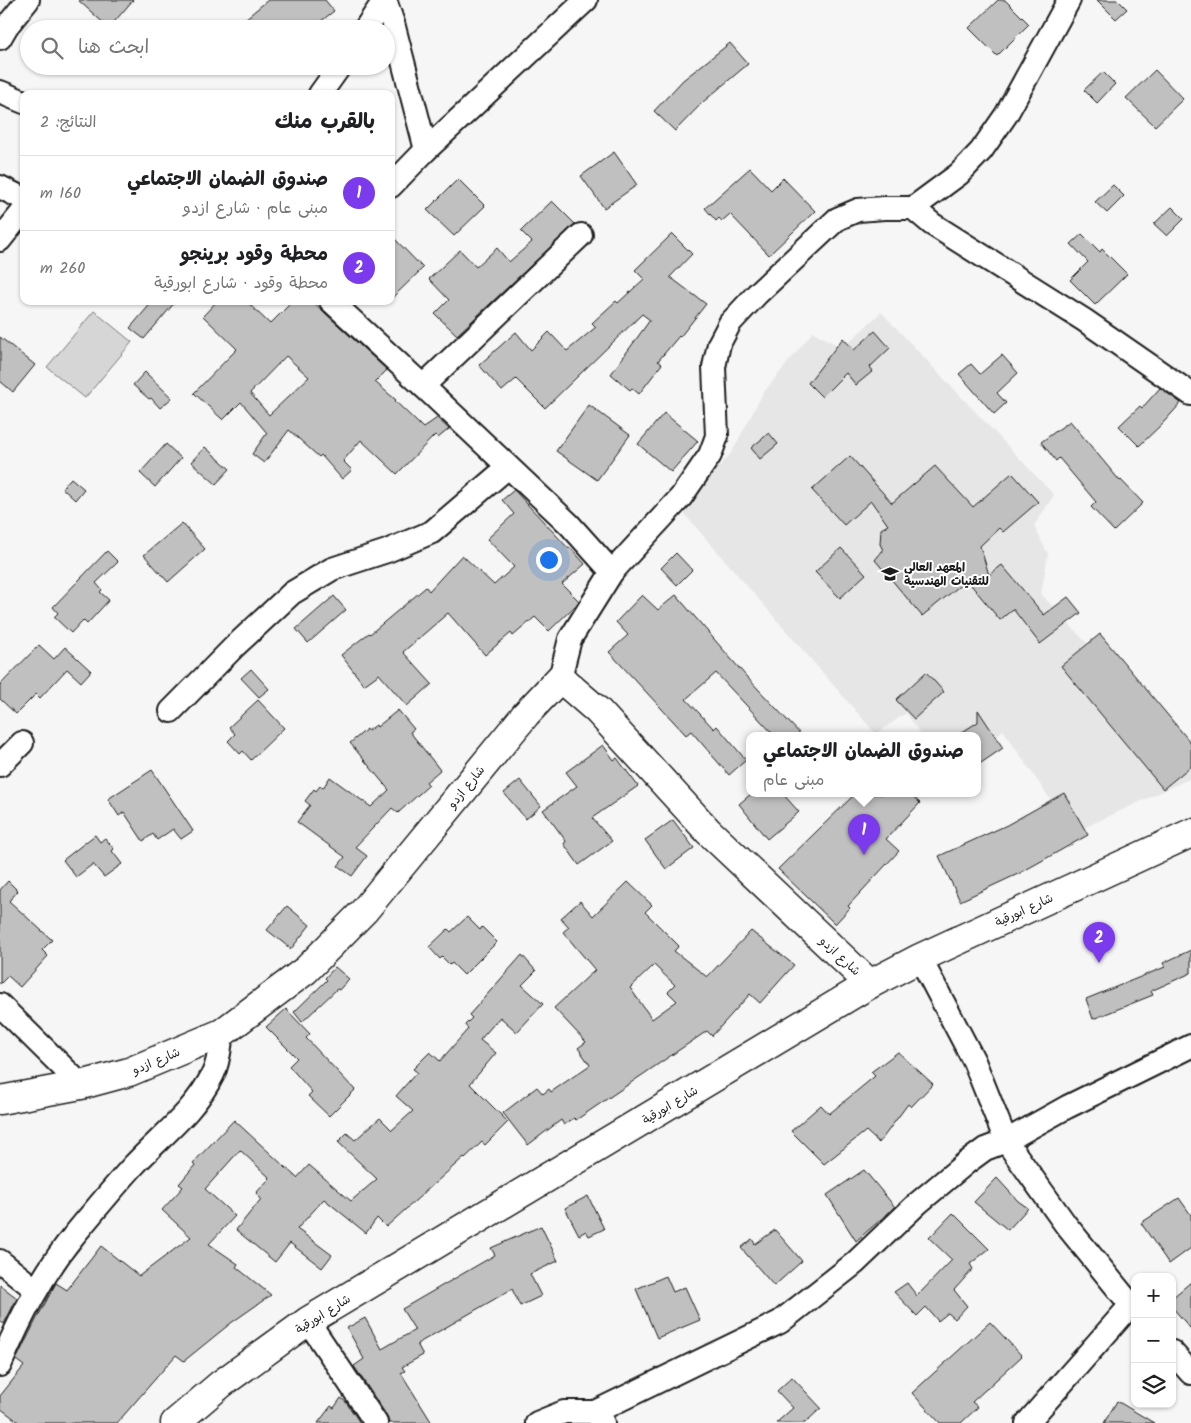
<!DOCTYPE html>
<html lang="ar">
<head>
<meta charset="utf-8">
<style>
  body { margin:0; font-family:Kalam,"Playpen Sans Arabic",sans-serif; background:#f6f6f6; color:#202124; direction:rtl }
  .controls { position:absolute; right:15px; bottom:15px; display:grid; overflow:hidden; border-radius:10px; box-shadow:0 1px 4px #0004 }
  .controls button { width:45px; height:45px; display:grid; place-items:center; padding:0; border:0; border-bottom:1px solid #e0e0e0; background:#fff; color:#202124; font:25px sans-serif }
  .you { position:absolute; left:548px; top:559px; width:18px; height:18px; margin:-12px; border:4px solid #fff; border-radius:50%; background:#1a73e8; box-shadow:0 0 0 8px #1a73e833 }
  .badge { display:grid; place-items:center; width:32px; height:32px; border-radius:50%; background:#7c3aed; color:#fff; font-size:16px; font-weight:700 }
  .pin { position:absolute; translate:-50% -41px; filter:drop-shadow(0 1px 2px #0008) }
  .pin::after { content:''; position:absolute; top:26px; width:18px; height:15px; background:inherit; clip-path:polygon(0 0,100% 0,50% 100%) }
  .popup { position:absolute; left:746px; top:732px; width:235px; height:65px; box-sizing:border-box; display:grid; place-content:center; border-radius:10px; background:#fff; filter:drop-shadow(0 1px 4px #0005); font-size:16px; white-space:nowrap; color:#757577 }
  .popup b { font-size:19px; color:#202124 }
  .popup::after { content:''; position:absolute; left:50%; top:100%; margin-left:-10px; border:10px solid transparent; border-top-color:#fff }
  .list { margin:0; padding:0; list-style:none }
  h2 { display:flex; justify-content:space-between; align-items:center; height:65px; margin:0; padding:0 20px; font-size:21px }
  h2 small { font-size:16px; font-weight:400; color:#757577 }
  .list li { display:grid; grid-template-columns:32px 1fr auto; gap:15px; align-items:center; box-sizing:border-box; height:75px; padding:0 20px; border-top:1px solid #e0e0e0 }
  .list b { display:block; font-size:19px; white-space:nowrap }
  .list p { margin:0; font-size:16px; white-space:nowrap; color:#757577 }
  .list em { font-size:16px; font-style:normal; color:#757577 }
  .icon { flex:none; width:28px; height:28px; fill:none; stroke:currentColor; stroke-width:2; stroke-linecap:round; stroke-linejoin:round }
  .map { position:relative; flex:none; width:1191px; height:1423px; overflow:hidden; direction:ltr }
  .search { position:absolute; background:#fff; box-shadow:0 1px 4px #0004; left:20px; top:20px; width:375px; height:55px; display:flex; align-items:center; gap:12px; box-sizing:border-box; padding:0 18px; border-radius:28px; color:#757577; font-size:19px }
  .panel { position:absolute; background:#fff; box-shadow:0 1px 4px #0004; left:20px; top:90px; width:375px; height:215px; border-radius:10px; direction:rtl }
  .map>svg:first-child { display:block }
</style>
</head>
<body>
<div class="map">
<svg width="1191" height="1423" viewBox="0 0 1191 1423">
  <rect width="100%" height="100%" fill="#f6f6f6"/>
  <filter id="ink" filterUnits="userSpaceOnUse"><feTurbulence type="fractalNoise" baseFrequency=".02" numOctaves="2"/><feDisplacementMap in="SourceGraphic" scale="10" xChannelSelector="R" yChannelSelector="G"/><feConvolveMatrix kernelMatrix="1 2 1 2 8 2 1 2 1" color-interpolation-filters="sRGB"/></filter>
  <g filter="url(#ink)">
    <path fill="#e6e6e6" d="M881 312 1054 495 1034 526 1048 554 1041 594 1191 755V778L1073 833 1003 730 978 753V736H922L906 713 876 734 681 510 732 452 763 393 813 332 843 348Z"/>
    <path fill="#d6d6d6" stroke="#797979" d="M94 311 132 342 85 398 47 367Z"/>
    <g fill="#c0c0c0" stroke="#1c1c1c" fill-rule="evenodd">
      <path d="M78 0H133L109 28Z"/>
      <path d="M268 0H325L334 11 311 29H233Z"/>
      <path d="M998 0H1005L1029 24 997 56 969 28Z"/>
      <path d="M1097 0H1118L1127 9 1116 19Z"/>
      <path d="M730 43 748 64 703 102 675 131 654 111 683 80Z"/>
      <path d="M1155 70 1183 99 1155 126 1126 98Z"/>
      <path d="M1103 72 1115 84 1097 103 1084 90Z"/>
      <path d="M614 152 637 185 604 208 581 176Z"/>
      <path d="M750 168 771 190 783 178 815 211 769 255 730 214 722 221 719 218 716 221 705 208Z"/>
      <path d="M458 179 485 206 454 236 427 210Z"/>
      <path d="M1113 185 1124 196 1107 213 1095 202Z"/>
      <path d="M552 201 575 224 457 335 435 314 449 300 429 279 460 250 476 267 497 248 509 262 532 242 521 231Z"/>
      <path d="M1172 207 1184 219 1167 236 1154 224Z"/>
      <path d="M672 234 692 254 670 277 706 304 680 337 679 336 658 361 662 364 639 394 632 388 630 390 611 374 650 320 642 314 545 408 516 379 502 391 479 365 516 332 531 350 549 332 567 351 596 327 592 323 616 301 618 303 644 279 635 270Z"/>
      <path d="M1082 234 1100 252 1102 249 1127 274 1095 305 1070 280 1088 262 1071 244Z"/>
      <path d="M391 235 423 268 391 299Z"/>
      <path d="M153 301H176L144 339 130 328Z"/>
      <path d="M217 301H246L270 324 293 301H312L387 370 375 382 396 400 395 401 423 428 437 418 449 429 438 438 435 435 397 474 361 440 343 461 352 470 342 479 321 455 319 457 289 430 264 463 252 454 267 433 241 402 223 420 194 393 237 349 203 316ZM286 356 309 377 269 415 250 393Z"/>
      <path d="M875 331 890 348 870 367 873 371 856 385 846 373 822 397 808 383 843 338 854 350Z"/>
      <path d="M0 337 35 365 13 392 0 381Z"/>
      <path d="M1002 355 1018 373 997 393 1006 403 994 414 959 374 971 364 980 374Z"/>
      <path d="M145 372 172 398 160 408 151 398 149 399 133 385Z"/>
      <path d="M1160 388 1181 403 1163 423 1139 446 1119 426 1140 406 1142 408Z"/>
      <path d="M589 405 630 435 597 480 556 451Z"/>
      <path d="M664 413 698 441 671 472 638 444Z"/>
      <path d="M1070 421 1120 481 1121 480 1143 503 1114 531 1091 507 1096 502 1059 458 1056 461 1041 442Z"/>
      <path d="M769 433 778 444 760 459 751 448Z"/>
      <path d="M166 444 181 458 155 487 140 473Z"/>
      <path d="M205 447 230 469 216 484 191 462Z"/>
      <path d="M850 456 892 503 935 466 973 507 1012 473 1038 502 1003 532 999 528 980 546 989 575 1002 565 1044 615 1068 597 1081 613 1040 644 1013 609 1000 620 967 580 922 616 875 560 883 550 880 544 881 529 888 525 871 501 844 525 812 490Z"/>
      <path d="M71 478 84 489 75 500 62 488Z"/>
      <path d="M514 490 569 549 570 547 585 564 562 584 579 601 576 605 549 631 535 617 513 636 511 633 485 655 448 613 403 652 432 684 407 706 379 674 364 685 341 655 369 633 370 634 426 587 429 591 462 555 494 585 514 567 487 539 514 514 502 500Z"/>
      <path d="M182 523 205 549 168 582 144 555Z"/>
      <path d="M841 548 866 574 840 598 815 572Z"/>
      <path d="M107 551 118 562 96 583 102 590 100 592 109 600 87 624 83 620 71 633 54 617 58 613 53 607Z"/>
      <path d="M676 553 692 570 677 585 661 568Z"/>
      <path d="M642 595 658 610 676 595 745 675 802 736H775L716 673 686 699 714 729 717 726 746 760 729 775 691 731 686 735 609 652 628 635 616 622Z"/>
      <path d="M334 596 346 610 308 643 296 629Z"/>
      <path d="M1100 634 1191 743V766L1163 789 1061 666Z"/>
      <path d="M39 645 54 659 65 647 91 671 81 682 67 669 40 698 36 694 16 714 0 699V685Z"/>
      <path d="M251 669 269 689 259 697 241 678Z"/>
      <path d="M926 672 944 692 914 719 896 700Z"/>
      <path d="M258 700 284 728 251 760 243 751 240 754 228 741 235 734 229 727Z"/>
      <path d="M398 710 414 729 410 732 440 770 426 782 429 785 398 813 392 808 355 847 367 856 352 876 338 866 345 857 297 822 310 805 305 801 314 789 316 791 320 786 323 788 330 777 371 807 389 790 350 743 367 729 368 731 376 725 377 727Z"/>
      <path d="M978 710 1003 748 978 765V736H956L978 722Z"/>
      <path d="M603 745 614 760 617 758 638 786 592 818 612 841 579 865 564 844 566 841 543 810 577 786 566 772Z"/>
      <path d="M152 770 193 831 181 839 173 829 157 840 153 834 143 841 124 812 119 816 108 799Z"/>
      <path d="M520 780 541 806 526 819 504 793Z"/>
      <path d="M1064 793 1088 835 1020 873 960 901 939 856 1007 825Z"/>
      <path d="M751 794H783L799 812 767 839 739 804Z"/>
      <path d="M855 794H910L920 803 886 839 899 851 848 906 850 908 835 924 778 869Z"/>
      <path d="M673 820 694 848 666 869 645 840Z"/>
      <path d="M95 835 100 842 105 838 114 849 112 851 122 864 104 877 93 864 76 877 63 860Z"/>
      <path d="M8 881 18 891 9 901 52 940 42 950 48 956 20 987 8 976 0 984V890Z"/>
      <path d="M628 882 652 905 645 912 679 946 674 951 707 977 751 931 794 965 760 1003 750 994 712 1036 707 1031 576 1120 574 1118 564 1125 561 1120 528 1145 503 1113 537 1087 543 1094 549 1089 551 1092 590 1065 578 1048 586 1042 554 1008 595 970 563 932 569 927 561 918 580 901 593 916ZM654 965 675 985 668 992 677 1001 652 1019 630 988Z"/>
      <path d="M287 906 310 925 291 949 267 930Z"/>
      <path d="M467 917 480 930 482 927 497 942 464 975 452 963 450 965 442 957 440 959 429 947 448 929 451 932Z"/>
      <path d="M1191 950V973L1151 991 1153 995 1093 1019 1086 999 1165 967 1163 963Z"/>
      <path d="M522 955 536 971 522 985 543 1004 517 1032 500 1017 480 1040 496 1053 470 1084 508 1122 485 1145 482 1142 465 1158 464 1157 386 1227 377 1218 366 1233 324 1199 297 1229 332 1255 322 1268 290 1243 275 1262 236 1230 261 1199 256 1193 270 1178 240 1150 205 1189 235 1216 209 1244 238 1264 236 1267 271 1295 231 1323 184 1361 176 1355 117 1423H20L0 1408V1396L24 1366 16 1360 36 1320 56 1283 67 1290 101 1246 139 1276 191 1237 162 1210 183 1187 179 1184 195 1165 193 1163 234 1120 297 1178 309 1165 351 1201 377 1179 338 1142 347 1133 355 1140 380 1118 392 1130 413 1111 396 1096 417 1072 413 1069 430 1052 440 1061 468 1029 465 1025 472 1018 469 1015Z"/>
      <path d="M335 967 349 979 339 990 337 989 302 1022 294 1012 327 980 325 978Z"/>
      <path d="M286 1009 310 1034 306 1038 355 1090 329 1116 308 1096 312 1092 289 1066 297 1058 266 1027Z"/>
      <path d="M898 1052 933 1084 911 1107 908 1104 879 1143 866 1131 824 1164 791 1131 821 1105 829 1114 875 1076 871 1072Z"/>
      <path d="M864 1170 895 1207 856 1241 827 1195Z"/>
      <path d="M997 1178 1018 1201 1028 1208 1008 1230 974 1202Z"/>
      <path d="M588 1196 604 1229 589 1236 586 1231 579 1235 565 1208Z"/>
      <path d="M1179 1198 1191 1215V1248L1169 1264 1141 1223Z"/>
      <path d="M953 1213 989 1249 970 1264 973 1269 954 1290 967 1306 955 1319 948 1313 938 1321 926 1307 917 1316 894 1292 907 1283 917 1296 952 1260 929 1238Z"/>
      <path d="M541 1226 558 1261 530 1274 541 1296 520 1306 512 1289 417 1344 423 1355 402 1367 405 1371 401 1373 432 1423H389L387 1416 354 1366 364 1359 347 1328 365 1318 382 1349 415 1330 402 1309 495 1255 491 1248Z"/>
      <path d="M775 1230 802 1261 774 1286 741 1248 752 1239 755 1244Z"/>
      <path d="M666 1276 673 1292 685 1287 700 1320 657 1338 636 1289Z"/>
      <path d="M1191 1282V1329L1172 1307V1298Z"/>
      <path d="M0 1285 17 1298 4 1324 0 1321Z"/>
      <path d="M990 1322 1022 1356 972 1402 978 1407 961 1423H940L912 1393Z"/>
      <path d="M792 1377 821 1408 805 1423H776L793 1408 777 1391Z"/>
      <path d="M341 1398 346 1402 360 1423H318L331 1406 334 1408Z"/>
      <path d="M1117 1401 1154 1423H1104Z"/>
    </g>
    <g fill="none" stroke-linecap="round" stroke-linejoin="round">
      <g stroke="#1c1c1c" stroke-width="26">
        <g id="minor">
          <path d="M385 0 393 23 426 150"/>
          <path d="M365 29 384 1"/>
          <path d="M0 38 7 26 28 0"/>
          <path d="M0 92 24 102"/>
          <path d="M320 94 340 66"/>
          <path d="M391 186 426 150 586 0"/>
          <path d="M0 187 24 199"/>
          <path d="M913 208 932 224 1084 320 1191 394"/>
          <path d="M0 240 24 210"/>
          <path d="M331 301 423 386 569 524 612 572"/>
          <path d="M423 386 581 235"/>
          <path d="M560 678 570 639 612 572 681 497 710 455 717 436 714 367 719 344 730 323 757 294 837 219 858 210 884 208H913L959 174 981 151 1006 115 1069 0"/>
          <path d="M171 711 235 646 292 593 332 569 387 551 432 532 508 467"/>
          <path d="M0 765 22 743"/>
          <path d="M920 958 974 1061 1006 1141 1066 1225 1135 1310"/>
          <path d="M0 1005 81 1085"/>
          <path d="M0 1261 36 1290"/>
          <path d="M308 1321 376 1423"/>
          <path d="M1172 1352 1191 1373"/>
          <path d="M0 1365C20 1319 42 1274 75 1234 94 1211 114 1187 134 1165 162 1135 195 1111 213 1074 219 1062 220 1046 222 1033"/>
          <path d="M595 1412 780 1322 855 1263 918 1203 966 1163 985 1149 1006 1141 1067 1107 1191 1046"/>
          <path d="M537 1423 564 1412H595L603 1423"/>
          <path d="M1027 1423 1131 1305"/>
        </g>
      </g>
      <g stroke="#1c1c1c" stroke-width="31">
        <g id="major">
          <path d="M0 1100 81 1085 129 1072 222 1033 306 970 364 911 526 714 560 678 598 711 708 831 870 984"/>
          <path d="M175 1423 221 1384 308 1321 870 984 920 958 1191 833"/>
        </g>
      </g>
      <use href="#minor" stroke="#fff" stroke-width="22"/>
      <use href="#major" stroke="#fff" stroke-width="28"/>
    </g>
  </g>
  <defs>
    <g id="university-bare" transform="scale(1.35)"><path d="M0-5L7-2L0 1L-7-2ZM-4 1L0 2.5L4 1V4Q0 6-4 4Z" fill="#1c1c1c" stroke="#fff" stroke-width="2.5" paint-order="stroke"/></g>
  </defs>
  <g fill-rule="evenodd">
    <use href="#university-bare" x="890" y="574"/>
  </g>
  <g text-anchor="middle" stroke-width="4" stroke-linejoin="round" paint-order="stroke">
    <g font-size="12" font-weight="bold" fill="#1c1c1c" stroke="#fff" text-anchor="start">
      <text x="904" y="571">المعهد العالي<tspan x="904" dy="14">للتقنيات الهندسية</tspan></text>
    </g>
    <g font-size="12" fill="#1c1c1c" stroke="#fff">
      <text transform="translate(466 787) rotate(-51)" y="4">شارع ازدو</text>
      <text transform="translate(1024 910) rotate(-25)" y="4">شارع ابورقية</text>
      <text transform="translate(840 956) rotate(43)" y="4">شارع ازدو</text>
      <text transform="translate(156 1061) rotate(-23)" y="4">شارع ازدو</text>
      <text transform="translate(670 1105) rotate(-31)" y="4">شارع ابورقية</text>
      <text transform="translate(323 1314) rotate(-32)" y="4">شارع ابورقية</text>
    </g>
  </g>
</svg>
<div class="controls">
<button>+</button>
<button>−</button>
<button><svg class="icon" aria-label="layers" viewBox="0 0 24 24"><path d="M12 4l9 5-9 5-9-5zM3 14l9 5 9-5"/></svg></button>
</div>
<div class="you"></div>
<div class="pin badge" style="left:864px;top:855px">1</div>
<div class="popup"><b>صندوق الضمان الاجتماعي</b>مبنى عام</div>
<div class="pin badge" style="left:1099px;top:963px">2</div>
<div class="search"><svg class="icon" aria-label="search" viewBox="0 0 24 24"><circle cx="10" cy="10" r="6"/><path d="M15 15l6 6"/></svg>ابحث هنا</div>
<section class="panel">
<h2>بالقرب منك<small>النتائج: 2</small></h2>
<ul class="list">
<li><span class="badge">1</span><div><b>صندوق الضمان الاجتماعي</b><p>مبنى عام · شارع ازدو</p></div><em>160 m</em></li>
<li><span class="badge">2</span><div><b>محطة وقود برينجو</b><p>محطة وقود · شارع ابورقية</p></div><em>260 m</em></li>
</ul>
</section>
</div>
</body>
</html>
